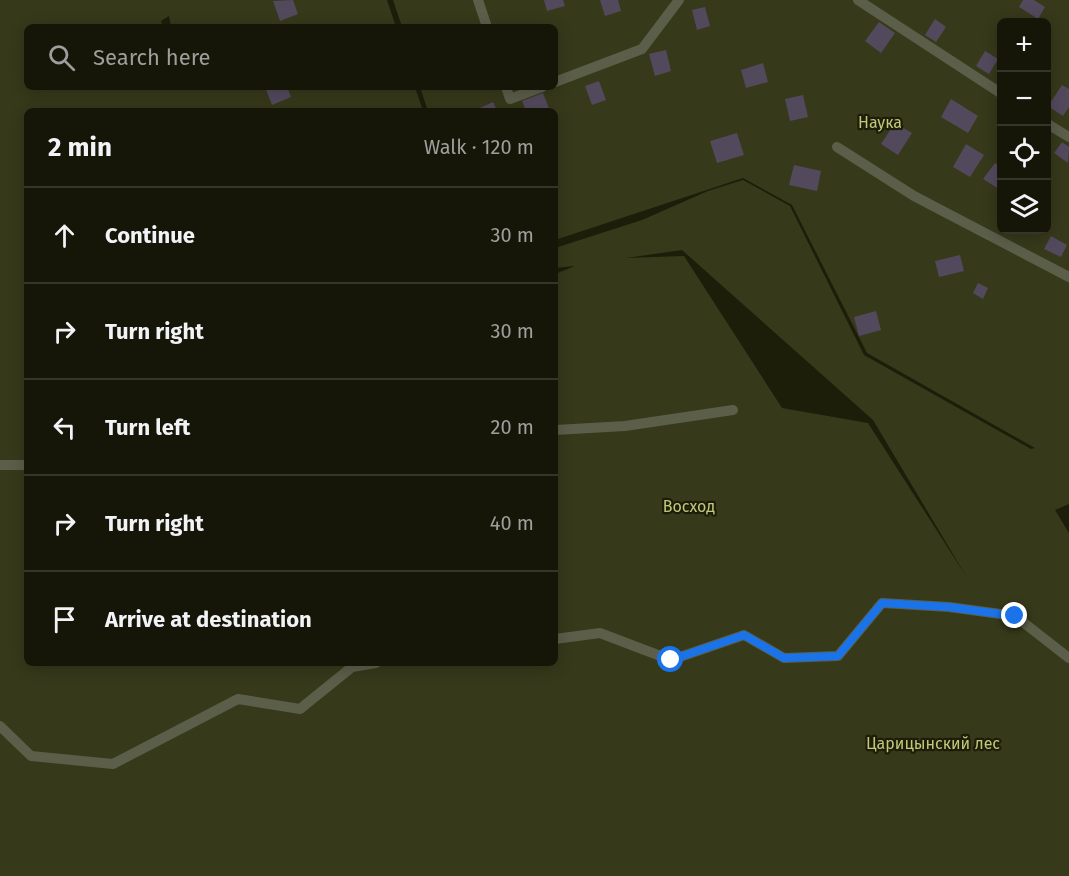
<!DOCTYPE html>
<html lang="en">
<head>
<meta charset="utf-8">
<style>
  body { margin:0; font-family:"Fira Sans",sans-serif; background:#232316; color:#f1f3f6 }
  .controls { position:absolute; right:18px; top:18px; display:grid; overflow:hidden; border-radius:9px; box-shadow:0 3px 15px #0003 }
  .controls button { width:54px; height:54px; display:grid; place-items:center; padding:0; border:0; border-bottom:2px solid #353529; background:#161608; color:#f1f3f6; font:30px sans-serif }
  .stop { position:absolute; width:18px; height:18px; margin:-14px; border:4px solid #1a73e8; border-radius:50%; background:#fff }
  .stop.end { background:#1a73e8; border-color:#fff; box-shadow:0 2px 6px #0008 }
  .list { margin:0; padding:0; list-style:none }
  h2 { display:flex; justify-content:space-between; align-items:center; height:78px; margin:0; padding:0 24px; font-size:26px }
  h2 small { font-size:20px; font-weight:400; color:#9e9f9c }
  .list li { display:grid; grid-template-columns:39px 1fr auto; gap:18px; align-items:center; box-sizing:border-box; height:96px; padding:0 24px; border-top:2px solid #353529 }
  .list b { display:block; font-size:22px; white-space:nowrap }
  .list em { font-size:20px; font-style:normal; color:#9e9f9c }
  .icon { flex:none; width:33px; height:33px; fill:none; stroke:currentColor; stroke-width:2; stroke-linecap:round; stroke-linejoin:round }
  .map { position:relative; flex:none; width:1069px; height:876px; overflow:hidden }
  .search { position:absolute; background:#161608; box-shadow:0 3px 15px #0003; left:24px; top:24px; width:534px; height:66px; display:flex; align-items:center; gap:15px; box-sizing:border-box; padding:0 21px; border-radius:9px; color:#9e9f9c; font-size:22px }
  .panel { position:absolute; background:#161608; box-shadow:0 3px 15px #0003; left:24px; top:108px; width:534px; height:558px; border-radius:9px }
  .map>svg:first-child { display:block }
</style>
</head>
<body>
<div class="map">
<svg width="1069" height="876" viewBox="0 0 1069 876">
  <rect width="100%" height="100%" fill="#1d1e0a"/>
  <path fill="#36391a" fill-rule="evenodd" d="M0 0H387L396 27H171L169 16 161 21 163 27H27V87H415L423 111H27V663H555V274L575 266 555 268V248L642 220 708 191 743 180 790 206 864 355 1031 449 1035 448 867 353 792 205 743 178 555 240V111H428L420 87H555V27H402L393 0H1069V504L1055 510 1069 533V876H0ZM1002 22H1046V230H1002ZM682 250 873 420 966 576 868 423 782 408 684 256 626 258Z"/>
  <g fill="#53495d">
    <path d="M293 0 298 14 280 21 273 1Z"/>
    <path d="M544 0H563L565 6 547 11Z"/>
    <path d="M600 0H618L621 11 605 16Z"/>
    <path d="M1023 0H1034L1045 7 1038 19 1019 7Z"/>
    <path d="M705 7 710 26 697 30 692 10Z"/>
    <path d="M935 19 946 27 936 42 925 35Z"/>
    <path d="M879 22 895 33 881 53 865 41Z"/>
    <path d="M666 50 671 71 655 76 649 54Z"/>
    <path d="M985 51 998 59 989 74 976 66Z"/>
    <path d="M763 63 768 82 746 88 741 70Z"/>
    <path d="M599 81 606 100 592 105 585 86Z"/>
    <path d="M1062 85 1069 89V107L1063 116 1048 106Z"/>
    <path d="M265 87H287L291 97 272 105Z"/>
    <path d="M543 93 550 111H526L522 101Z"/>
    <path d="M803 95 808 117 790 121 785 99Z"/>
    <path d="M951 99 978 116 968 133 941 117Z"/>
    <path d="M493 102 497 111H473Z"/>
    <path d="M895 123 912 133 898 155 881 144Z"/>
    <path d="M737 133 744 155 717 163 710 141Z"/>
    <path d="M1062 142 1069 147 1068 163 1054 153Z"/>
    <path d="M966 144 984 155 970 177 953 167Z"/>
    <path d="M995 163 1002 167V191L983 179Z"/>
    <path d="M794 165 821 171 817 191 789 185Z"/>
    <path d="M1051 236 1067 245 1061 257 1044 249Z"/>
    <path d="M960 255 964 271 939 277 935 261Z"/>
    <path d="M978 283 988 288 983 299 973 293Z"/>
    <path d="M876 311 881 330 859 336 854 317Z"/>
  </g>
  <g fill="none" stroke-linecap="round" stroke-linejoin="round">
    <g stroke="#5b5e49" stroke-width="10">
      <path d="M478 0 487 27"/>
      <path d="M858 0 1002 94"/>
      <path d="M555 82 642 49 679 0"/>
      <path d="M506 87 510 99 542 87"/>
      <path d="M1046 123 1069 137"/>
      <path d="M837 147 914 196 1069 277"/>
      <path d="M555 430 625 426 733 410"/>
      <path d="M0 465H27"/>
      <path d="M555 639 600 633 671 660 744 635 784 658 838 656 882 603 949 607 1015 616 1069 658"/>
      <path d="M0 726 31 756 113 764 238 699 300 709 352 667 376 663"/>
    </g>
  </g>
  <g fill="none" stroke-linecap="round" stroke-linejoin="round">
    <path stroke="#1a73e8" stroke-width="8" d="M671 660 744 635 784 658 838 656 882 603 949 607 1015 616"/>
  </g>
  <g text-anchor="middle" stroke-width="4.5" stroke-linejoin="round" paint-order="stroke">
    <g font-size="16" fill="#c1c879" stroke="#1d1e0a">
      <text x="880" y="128">Наука</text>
      <text x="689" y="512">Восход</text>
      <text x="933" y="749">Царицынский лес</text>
    </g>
  </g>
</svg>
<div class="controls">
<button>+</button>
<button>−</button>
<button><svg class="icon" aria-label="locate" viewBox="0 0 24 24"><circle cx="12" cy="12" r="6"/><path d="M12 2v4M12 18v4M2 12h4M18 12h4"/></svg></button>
<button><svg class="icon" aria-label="layers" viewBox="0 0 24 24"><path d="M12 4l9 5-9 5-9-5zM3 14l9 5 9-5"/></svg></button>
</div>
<div class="stop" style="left:671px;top:660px"></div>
<div class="stop end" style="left:1015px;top:616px"></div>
<div class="search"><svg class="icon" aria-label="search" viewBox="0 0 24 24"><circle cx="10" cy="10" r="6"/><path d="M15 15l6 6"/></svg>Search here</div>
<section class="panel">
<h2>2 min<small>Walk · 120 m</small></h2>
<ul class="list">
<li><svg class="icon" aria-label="ahead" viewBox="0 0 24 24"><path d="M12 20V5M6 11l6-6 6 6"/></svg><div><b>Continue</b></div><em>30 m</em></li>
<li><svg class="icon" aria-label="right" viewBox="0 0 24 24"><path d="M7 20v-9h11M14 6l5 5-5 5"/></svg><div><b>Turn right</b></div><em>30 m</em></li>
<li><svg class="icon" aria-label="left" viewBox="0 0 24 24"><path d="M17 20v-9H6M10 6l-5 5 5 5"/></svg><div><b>Turn left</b></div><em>20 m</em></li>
<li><svg class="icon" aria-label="right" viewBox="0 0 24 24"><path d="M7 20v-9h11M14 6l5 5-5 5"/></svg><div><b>Turn right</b></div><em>40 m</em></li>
<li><svg class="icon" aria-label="arrive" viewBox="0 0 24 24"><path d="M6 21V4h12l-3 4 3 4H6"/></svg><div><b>Arrive at destination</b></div></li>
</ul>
</section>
</div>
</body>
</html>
